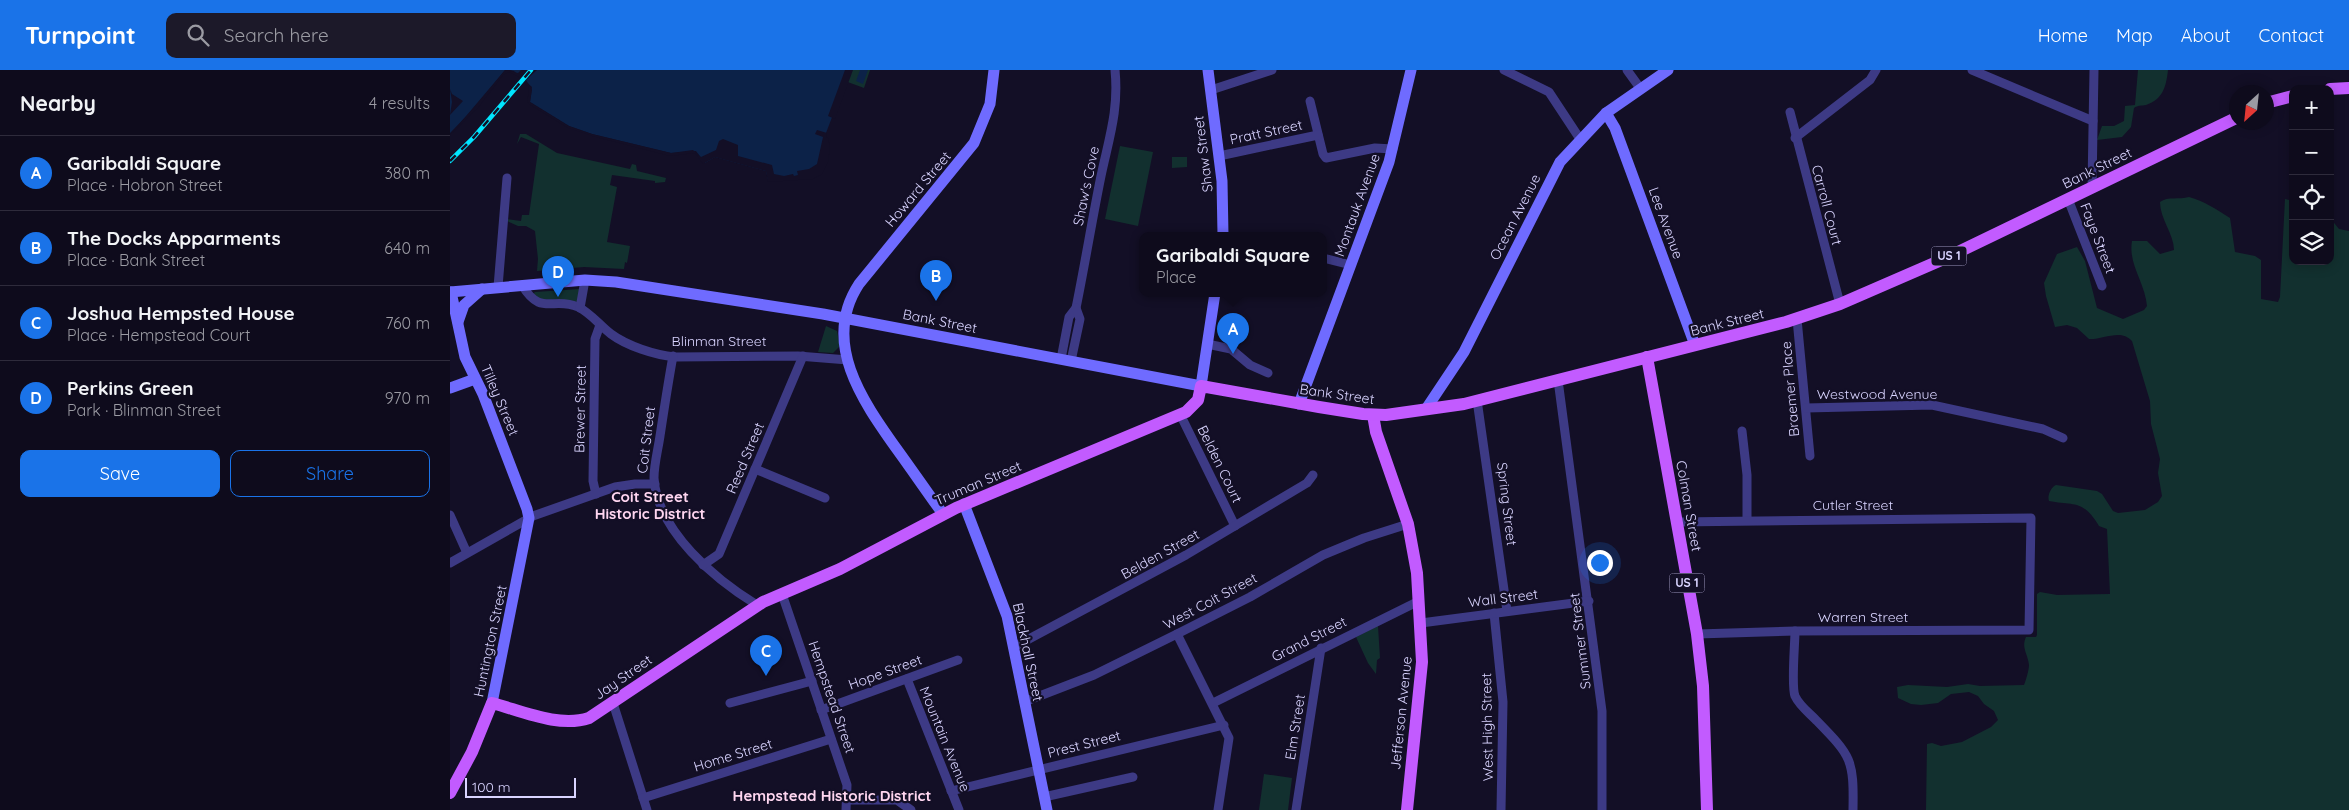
<!DOCTYPE html>
<html lang="en">
<head>
<meta charset="utf-8">
<style>
  body { margin:0; font-family:Quicksand,sans-serif; background:#1c1929; color:#f1f3f6 }
  .controls { position:absolute; right:15px; top:15px; display:grid; overflow:hidden; border-radius:10px; box-shadow:0 2px 12px #0003 }
  .controls button { width:45px; height:45px; display:grid; place-items:center; padding:0; border:0; border-bottom:1px solid #2e2b3b; background:#0e0b1c; color:#f1f3f6; font:25px sans-serif }
  .compass { position:absolute; left:1779px; top:15px; width:45px; height:45px; border-radius:50%; background:#0e0b1c; box-shadow:0 2px 12px #0003; rotate:207deg }
  .scale { position:absolute; left:15px; bottom:12px; width:111px; box-sizing:border-box; padding-left:5px; border:2px solid #d9d4ff; border-top:0; font-size:14px; line-height:18px; white-space:nowrap; color:#d9d4ff; -webkit-text-stroke:4px #130f26; paint-order:stroke }
  .you { position:absolute; left:1149px; top:492px; width:18px; height:18px; margin:-12px; border:4px solid #fff; border-radius:50%; background:#1a73e8; box-shadow:0 0 0 8px #1a73e833 }
  .badge { display:grid; place-items:center; width:32px; height:32px; border-radius:50%; background:#1a73e8; color:#fff; font-size:16px; font-weight:700 }
  .pin { position:absolute; translate:-50% -41px; filter:drop-shadow(0 1px 2px #0008) }
  .pin::after { content:''; position:absolute; top:26px; width:18px; height:15px; background:inherit; clip-path:polygon(0 0,100% 0,50% 100%) }
  .popup { position:absolute; left:689px; top:162px; width:188px; height:65px; box-sizing:border-box; display:grid; place-content:center; border-radius:10px; background:#0e0b1c; filter:drop-shadow(0 1px 4px #0005); font-size:16px; white-space:nowrap; color:#9b9ba3 }
  .popup b { font-size:19px; color:#f1f3f6 }
  .popup::after { content:''; position:absolute; left:50%; top:100%; margin-left:-10px; border:10px solid transparent; border-top-color:#0e0b1c }
  .list { margin:0; padding:0; list-style:none }
  h2 { display:flex; justify-content:space-between; align-items:center; height:65px; margin:0; padding:0 20px; font-size:21px }
  h2 small { font-size:16px; font-weight:400; color:#9b9ba3 }
  .list li { display:grid; grid-template-columns:32px 1fr auto; gap:15px; align-items:center; box-sizing:border-box; height:75px; padding:0 20px; border-top:1px solid #2e2b3b }
  .list b { display:block; font-size:19px; white-space:nowrap }
  .list p { margin:0; font-size:16px; white-space:nowrap; color:#9b9ba3 }
  .list em { font-size:16px; font-style:normal; color:#9b9ba3 }
  .actions { display:flex; gap:10px; padding:15px 20px }
  .actions a { flex:1; padding:11px 0; border:1px solid #1a73e8; border-radius:10px; text-align:center; font-size:18px; color:#1a73e8 }
  .actions .main { background:#1a73e8; color:#fff }
  .icon { flex:none; width:28px; height:28px; fill:none; stroke:currentColor; stroke-width:2; stroke-linecap:round; stroke-linejoin:round }
  .map { position:relative; flex:none; width:1899px; height:740px; overflow:hidden }
  header { display:flex; align-items:center; gap:30px; box-sizing:border-box; height:70px; padding:0 25px; background:#1a73e8; color:#fff }
  header strong { font-size:24px }
  nav { display:flex; gap:28px; margin-inline-start:auto; font-size:18px }
  .search { width:350px; height:45px; background:#1c1929; display:flex; align-items:center; gap:12px; box-sizing:border-box; padding:0 18px; border-radius:10px; color:#9b9ba3; font-size:19px }
  main { display:flex }
  aside { flex:1; background:#0e0b1c }
  .map>svg:first-child { display:block }
</style>
</head>
<body>
<header>
<strong>Turnpoint</strong>
<div class="search"><svg class="icon" aria-label="search" viewBox="0 0 24 24"><circle cx="10" cy="10" r="6"/><path d="M15 15l6 6"/></svg>Search here</div>
<nav><a>Home</a><a>Map</a><a>About</a><a>Contact</a></nav>
</header>
<main>
<aside>
<h2>Nearby<small>4 results</small></h2>
<ul class="list">
<li><span class="badge">A</span><div><b>Garibaldi Square</b><p>Place · Hobron Street</p></div><em>380 m</em></li>
<li><span class="badge">B</span><div><b>The Docks Apparments</b><p>Place · Bank Street</p></div><em>640 m</em></li>
<li><span class="badge">C</span><div><b>Joshua Hempsted House</b><p>Place · Hempstead Court</p></div><em>760 m</em></li>
<li><span class="badge">D</span><div><b>Perkins Green</b><p>Park · Blinman Street</p></div><em>970 m</em></li>
</ul>
<div class="actions"><a class="main">Save</a><a>Share</a></div>
</aside>
<div class="map">
<svg width="1899" height="740" viewBox="0 0 1899 740">
  <rect width="100%" height="100%" fill="#130f26"/>
  <g fill="#12302f">
    <path d="M397 0H420L414 18 395 11Z"/>
    <path d="M1688 0H1718C1716 17 1713 29 1696 35 1691 36 1688 35 1684 38L1681 57 1672 67 1647 70 1652 56H1664L1674 51 1675 36 1685 35Z"/>
    <path d="M70 64H76L107 83 180 99 182 94 186 95 187 101 216 108 215 112 205 113V111L162 105 160 115 167 117 157 172 180 176 177 193 175 192 174 199 134 197 87 201 88 189 85 161 76 156H68L57 151 60 113 57 149 71 151 72 145H79L89 74 71 67 67 74Z"/>
    <path d="M670 76 703 82 688 156 655 149Z"/>
    <path d="M722 87H737V97L722 98Z"/>
    <path d="M1739 127C1754 131 1766 139 1780 148L1785 182 1805 186 1811 190V229L1828 232 1830 227 1835 129 1843 131V191H1880V148L1889 159 1899 161V740H1476L1477 674 1482 673 1491 676 1512 672 1541 657 1548 650 1544 641 1534 634 1528 626 1519 622 1501 624 1488 633 1471 635 1461 634 1448 628 1447 617 1458 615 1497 617 1518 614 1530 616 1574 615C1576 610 1579 600 1579 595 1578 584 1571 578 1576 567H1586L1587 565V524L1590 522 1607 525 1660 524 1657 459 1649 456C1633 429 1624 436 1599 431 1597 426 1601 417 1606 415L1647 421 1652 424 1663 441 1668 443 1695 440 1708 432 1712 426 1708 403 1710 389 1701 354 1700 331 1682 271C1671 258 1652 270 1639 269L1627 258 1617 255 1605 257 1596 226 1594 213 1607 184 1627 177 1635 191 1647 238 1673 249 1694 240 1697 236C1695 212 1678 195 1682 171H1697L1710 184 1724 180C1724 164 1710 149 1710 132 1718 126 1729 130 1739 127Z"/>
    <path d="M130 219 128 232 89 229 83 224 85 222Z"/>
    <path d="M376 256 387 261 390 276 383 283 368 282Z"/>
    <path d="M928 556 930 588 927 590 926 604 918 593 906 567Z"/>
    <path d="M814 704 842 708 838 740H809Z"/>
  </g>
  <g fill="#0c2248">
    <path d="M0 0H58H55L26 36 0 63Z"/>
    <path d="M60 0H400L376 63 369 103 318 110 316 101 265 87 255 93 246 81 221 83 142 64 119 56 80 32 82 17 64 1Z"/>
    <path d="M410 0H418L413 14 406 11Z"/>
  </g>
  <g fill="#130f26">
    <path d="M55 0 68 3 71 0H87L76 10 82 20 80 32 119 56 142 64 221 83 243 80 251 87 266 80 269 71 273 69 288 75V86L322 95 324 104 334 106 343 104 344 106 348 105 347 101 359 99 367 94 373 67 365 64 367 60 377 63 376 67 378 68 380 77 378 92 372 104 363 109 318 112 316 101 265 87 253 94 245 83 220 86 142 66 118 58 79 34 77 31 79 22 78 16 67 6 59 2 53 5 28 38 0 65Z"/>
    <path d="M395 0H403L385 49 378 46Z"/>
    <path d="M0 19 2 24 13 31 0 45 2 32Z"/>
  </g>
  <g fill="none" stroke-linecap="round" stroke-linejoin="round">
    <g stroke="#3d3a85" stroke-width="9">
      <path d="M1054 0 1099 22 1130 69"/>
      <path d="M1177 0 1190 18"/>
      <path d="M1522 0 1643 51"/>
      <path d="M761 20 822 0"/>
      <path d="M860 31 873 84 876 88 925 78 943 79"/>
      <path d="M1340 42 1390 234"/>
      <path d="M1345 68 1420 10 1426 0"/>
      <path d="M769 86 868 65"/>
      <path d="M1642 117 1644 0"/>
      <path d="M1618 129 1652 216"/>
      <path d="M873 188 901 195"/>
      <path d="M72 215C91 247 103 226 128 237 141 243 150 256 161 264 177 276 205 285 225 287L348 286 398 290"/>
      <path d="M48 217 57 108"/>
      <path d="M130 238 135 210"/>
      <path d="M1347 249 1360 386"/>
      <path d="M757 274 781 279 800 295 818 303"/>
      <path d="M223 286C218 313 214 340 210 366 208 380 204 394 204 408 207 461 266 510 307 535"/>
      <path d="M611 289 619 247 626 238C635 194 642 150 651 106 659 68 669 40 665 0"/>
      <path d="M621 291 630 249 626 238"/>
      <path d="M1108 310 1152 641V740"/>
      <path d="M1027 330 1057 541"/>
      <path d="M1356 338 1482 335 1593 359 1613 368"/>
      <path d="M730 344 785 456"/>
      <path d="M1292 361 1297 405V450"/>
      <path d="M305 399 375 428"/>
      <path d="M146 424 143 411 145 269 150 255"/>
      <path d="M0 445 17 483"/>
      <path d="M1226 452 1581 448 1579 560 1345 561 1247 564"/>
      <path d="M0 493 83 446 165 417 185 414H205"/>
      <path d="M253 495 269 484 353 286"/>
      <path d="M332 524 397 715 396 740"/>
      <path d="M1044 543 1053 632 1051 740"/>
      <path d="M971 553 1139 531"/>
      <path d="M1345 561C1345 574 1341 616 1345 626 1349 635 1358 642 1365 649 1401 686 1404 688 1403 740"/>
      <path d="M727 564 779 668 768 740"/>
      <path d="M564 577 736 485 857 413 863 405"/>
      <path d="M457 609 509 740"/>
      <path d="M574 632 644 605 727 564 800 527 873 485 914 468 958 454"/>
      <path d="M163 633 197 740"/>
      <path d="M280 633 362 611"/>
      <path d="M763 633 969 531"/>
      <path d="M371 640 508 590"/>
      <path d="M501 721 774 655"/>
      <path d="M594 727 683 707"/>
      <path d="M193 728 381 669"/>
      <path d="M398 730H447L461 740"/>
      <path d="M846 740 871 578"/>
    </g>
    <g stroke="#6f6bff" stroke-width="11">
      <path d="M758 0 772 111 773 165"/>
      <path d="M1156 43 1165 58 1245 275"/>
      <path d="M0 222 135 210 166 212 373 244 751 316 765 223"/>
      <path d="M1 222 15 287 33 324 77 439 79 448 42 633"/>
      <path d="M8 252 14 235 32 219"/>
      <path d="M0 318 25 309"/>
      <path d="M849 334 939 92 961 0"/>
      <path d="M976 339 1014 282 1110 92 1156 43 1218 0"/>
      <path d="M514 434 557 546 597 740"/>
      <path d="M493 444C477 422 462 400 446 378 412 330 371 272 409 214L524 73 540 34 544 0"/>
    </g>
    <g stroke="#c25bff" stroke-width="12">
      <path d="M1880 19 1899 18"/>
      <path d="M1816 33 1843 26"/>
      <path d="M1197 287 1247 564 1253 616 1257 740"/>
      <path d="M923 345 926 362 958 454 967 503 972 592 957 740"/>
      <path d="M0 723 22 682 42 633C72 641 109 658 139 648L313 532 390 499 506 438 736 342 748 330 751 316 869 337 913 344 936 345 1014 334 1336 252 1390 234 1496 188 1786 48"/>
    </g>
    <g stroke="#00e5ff" stroke-width="4.5">
      <path id="rail" d="M0 91 24 67 81 0"/>
    </g>
    <use href="#rail" stroke="#130f26" stroke-width="2.5" stroke-dasharray="8" stroke-linecap="butt"/>
  </g>
  <g text-anchor="middle" stroke-width="4.5" stroke-linejoin="round" paint-order="stroke">
    <g fill="#130f26" stroke="#9e99be" stroke-width="1">
      <rect x="1481.5" y="176.5" width="35" height="19" rx="4"/>
      <rect x="1219.5" y="503.5" width="35" height="19" rx="4"/>
    </g>
    <g font-size="12" font-weight="bold" fill="#d9d4ff">
      <text x="1499" y="190">US 1</text>
      <text x="1237" y="517">US 1</text>
    </g>
    <g font-size="14" fill="#d9d4ff" stroke="#130f26">
      <text transform="translate(816 62) rotate(-12)" y="5">Pratt Street</text>
      <text transform="translate(753 84) rotate(-97)" y="5">Shaw Street</text>
      <text transform="translate(1647 98) rotate(-26)" y="5">Bank Street</text>
      <text transform="translate(636 116) rotate(-78)" y="5">Shaw's Cove</text>
      <text transform="translate(468 119) rotate(-50)" y="5">Howard Street</text>
      <text transform="translate(907 135) rotate(-70)" y="5">Montauk Avenue</text>
      <text transform="translate(1377 135) rotate(75)" y="5">Carroll Court</text>
      <text transform="translate(1065 147) rotate(-63)" y="5">Ocean Avenue</text>
      <text transform="translate(1216 153) rotate(70)" y="5">Lee Avenue</text>
      <text transform="translate(1648 168) rotate(69)" y="5">Faye Street</text>
      <text transform="translate(490 251) rotate(11)" y="5">Bank Street</text>
      <text transform="translate(1277 252) rotate(-14)" y="5">Bank Street</text>
      <text x="269" y="276">Blinman Street</text>
      <text transform="translate(1340 319) rotate(-95)" y="5">Braemer Place</text>
      <text transform="translate(887 324) rotate(8)" y="5">Bank Street</text>
      <text x="1427" y="329">Westwood Avenue</text>
      <text transform="translate(50 330) rotate(67)" y="5">Tilley Street</text>
      <text transform="translate(130 339) rotate(-89)" y="5">Brewer Street</text>
      <text transform="translate(196 370) rotate(-83)" y="5">Coit Street</text>
      <text transform="translate(295 388) rotate(-67)" y="5">Reed Street</text>
      <text transform="translate(770 394) rotate(64)" y="5">Belden Court</text>
      <text transform="translate(528 413) rotate(-23)" y="5">Truman Street</text>
      <text transform="translate(1057 434) rotate(83)" y="5">Spring Street</text>
      <text x="1403" y="440">Cutler Street</text>
      <text transform="translate(1239 436) rotate(80)" y="5">Colman Street</text>
      <text transform="translate(710 484) rotate(-29)" y="5">Belden Street</text>
      <text transform="translate(1053 528) rotate(-7)" y="5">Wall Street</text>
      <text transform="translate(760 531) rotate(-28)" y="5">West Coit Street</text>
      <text x="1413" y="552">Warren Street</text>
      <text transform="translate(859 569) rotate(-27)" y="5">Grand Street</text>
      <text transform="translate(40 571) rotate(-78)" y="5">Huntington Street</text>
      <text transform="translate(1130 571) rotate(-97)" y="5">Summer Street</text>
      <text transform="translate(578 582) rotate(78)" y="5">Blackhall Street</text>
      <text transform="translate(435 602) rotate(-20)" y="5">Hope Street</text>
      <text transform="translate(173 607) rotate(-35)" y="5">Jay Street</text>
      <text transform="translate(382 627) rotate(71)" y="5">Hempstead Street</text>
      <text transform="translate(951 643) rotate(-84)" y="5">Jefferson Avenue</text>
      <text transform="translate(845 657) rotate(-81)" y="5">Elm Street</text>
      <text transform="translate(1037 657) rotate(-91)" y="5">West High Street</text>
      <text transform="translate(495 669) rotate(68)" y="5">Mountain Avenue</text>
      <text transform="translate(634 674) rotate(-14)" y="5">Prest Street</text>
      <text transform="translate(283 685) rotate(-17)" y="5">Home Street</text>
    </g>
    <g font-size="15" font-weight="bold" fill="#ffd6f0" stroke="#130f26">
      <text x="200" y="432">Coit Street<tspan x="200" dy="17">Historic District</tspan></text>
      <text x="382" y="731">Hempstead Historic District</text>
    </g>
  </g>
</svg>
<div class="controls">
<button>+</button>
<button>−</button>
<button><svg class="icon" aria-label="locate" viewBox="0 0 24 24"><circle cx="12" cy="12" r="6"/><path d="M12 2v4M12 18v4M2 12h4M18 12h4"/></svg></button>
<button><svg class="icon" aria-label="layers" viewBox="0 0 24 24"><path d="M12 4l9 5-9 5-9-5zM3 14l9 5 9-5"/></svg></button>
</div>
<svg class="compass" viewBox="-18 -18 36 36"><path d="M0-13l5 13h-10z" fill="#e53935"/><path d="M0 13l5-13h-10z" fill="#9b9ba3"/></svg>
<div class="scale">100 m</div>
<div class="you"></div>
<div class="pin badge" style="left:783px;top:284px">A</div>
<div class="popup"><b>Garibaldi Square</b>Place</div>
<div class="pin badge" style="left:486px;top:231px">B</div>
<div class="pin badge" style="left:316px;top:606px">C</div>
<div class="pin badge" style="left:108px;top:227px">D</div>
</div>
</main>
</body>
</html>
